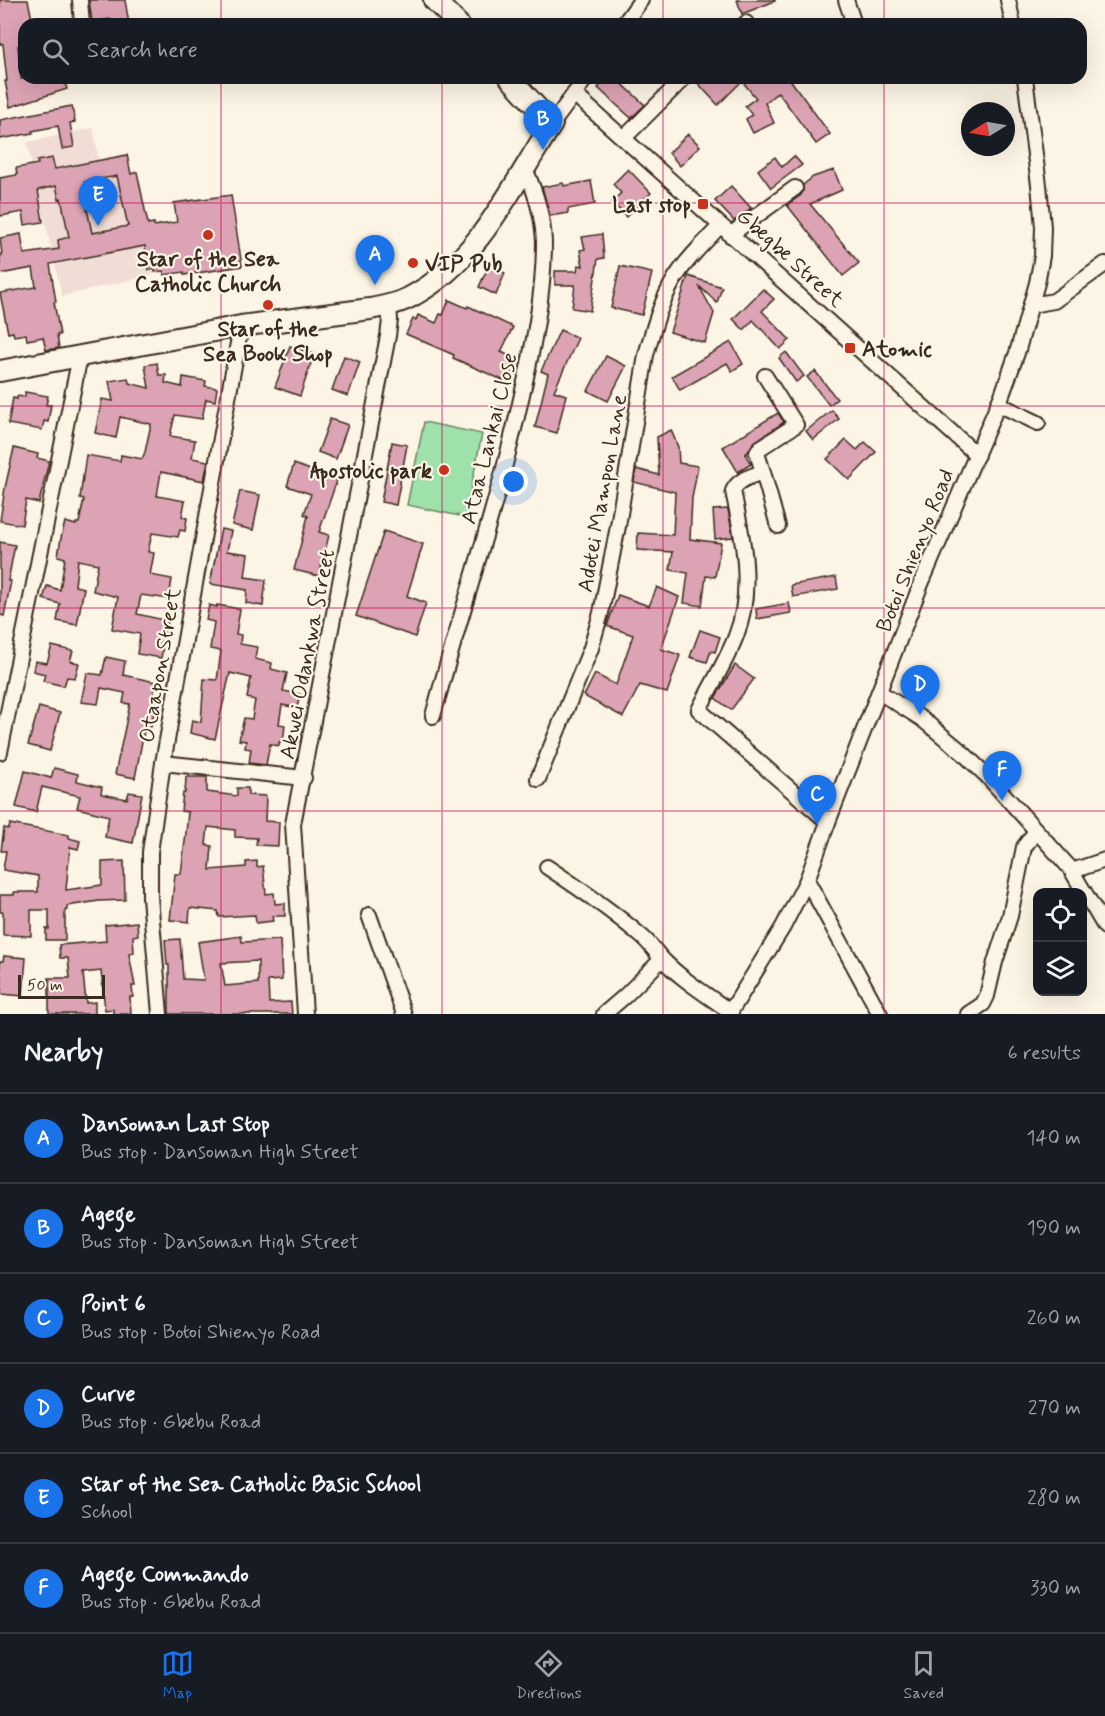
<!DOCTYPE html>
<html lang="en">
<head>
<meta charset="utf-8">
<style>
  body { margin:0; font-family:Mynerve,sans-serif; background:#20242c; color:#f1f3f6 }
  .controls { position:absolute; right:18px; bottom:18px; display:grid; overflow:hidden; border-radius:12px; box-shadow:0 6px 24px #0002 }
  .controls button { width:54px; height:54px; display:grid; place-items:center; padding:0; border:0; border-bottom:2px solid #363941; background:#171b24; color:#f1f3f6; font:30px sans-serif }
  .compass { position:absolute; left:961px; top:102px; width:54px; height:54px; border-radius:50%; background:#171b24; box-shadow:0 6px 24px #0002; rotate:259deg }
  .scale { position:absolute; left:18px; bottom:15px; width:87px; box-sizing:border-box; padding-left:6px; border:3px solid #3b2a1e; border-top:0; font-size:16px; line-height:21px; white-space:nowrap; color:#3b2a1e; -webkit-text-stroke:4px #fcf5e5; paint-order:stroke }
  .you { position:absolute; left:514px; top:482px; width:21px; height:21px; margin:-15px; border:4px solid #fff; border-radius:50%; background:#1a73e8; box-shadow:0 0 0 9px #1a73e833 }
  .badge { display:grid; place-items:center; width:39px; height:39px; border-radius:50%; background:#1a73e8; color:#fff; font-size:20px; font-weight:700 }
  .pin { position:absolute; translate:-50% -50px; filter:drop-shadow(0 2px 3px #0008) }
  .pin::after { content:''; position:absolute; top:32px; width:21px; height:18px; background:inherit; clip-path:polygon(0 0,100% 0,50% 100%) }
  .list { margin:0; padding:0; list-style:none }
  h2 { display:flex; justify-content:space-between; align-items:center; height:78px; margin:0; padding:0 24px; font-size:26px }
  h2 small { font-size:20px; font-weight:400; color:#9ea1a6 }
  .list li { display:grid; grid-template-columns:39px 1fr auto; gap:18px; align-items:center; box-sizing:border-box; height:90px; padding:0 24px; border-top:2px solid #363941 }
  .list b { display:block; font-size:22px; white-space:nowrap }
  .list p { margin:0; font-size:20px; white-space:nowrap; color:#9ea1a6 }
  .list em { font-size:20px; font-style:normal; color:#9ea1a6 }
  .icon { flex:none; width:33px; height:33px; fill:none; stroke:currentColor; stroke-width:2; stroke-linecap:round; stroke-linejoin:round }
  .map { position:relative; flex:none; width:1105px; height:1014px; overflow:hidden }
  .search { position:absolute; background:#171b24; box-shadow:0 6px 24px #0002; left:18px; right:18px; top:18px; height:66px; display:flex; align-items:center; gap:15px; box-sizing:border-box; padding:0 21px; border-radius:18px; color:#9ea1a6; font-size:22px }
  .sheet { height:618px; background:#171b24 }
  nav { display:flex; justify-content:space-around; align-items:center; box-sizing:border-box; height:84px; border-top:2px solid #363941; background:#171b24; font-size:16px; color:#9ea1a6 }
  nav a { display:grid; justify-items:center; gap:3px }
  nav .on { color:#1a73e8 }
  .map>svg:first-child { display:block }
</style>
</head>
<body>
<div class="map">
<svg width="1105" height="1014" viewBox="0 0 1105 1014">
  <rect width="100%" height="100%" fill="#fcf5e5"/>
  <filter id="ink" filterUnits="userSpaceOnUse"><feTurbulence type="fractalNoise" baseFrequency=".0167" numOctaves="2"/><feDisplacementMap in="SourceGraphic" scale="12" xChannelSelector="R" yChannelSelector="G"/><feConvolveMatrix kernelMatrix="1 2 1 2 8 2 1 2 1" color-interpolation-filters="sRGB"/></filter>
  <g filter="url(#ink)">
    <path fill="#f2dcd6" d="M93 128 103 180 137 172 160 273 62 296 27 142Z"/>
    <path fill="#9ee1ab" stroke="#6c8664" stroke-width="1.5" d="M424 422 482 434 465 517 407 505Z"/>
    <g fill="#dca3b4" stroke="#3b2a1e" stroke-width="1.5" fill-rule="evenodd">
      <path d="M0 0H28L33 24H24V45L18 46 21 79 64 78 67 89 10 107 5 81H7L3 44H0Z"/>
      <path d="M89 0H125L129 24H111L110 19 92 22Z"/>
      <path d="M737 0H775V1L742 14Z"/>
      <path d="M607 78H616L645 105 631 118 598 88Z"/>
      <path d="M693 78H789L830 134 816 144 778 92 765 103 774 123 753 133 746 119 752 115 745 106 756 98 742 81 718 105Z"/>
      <path d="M72 106 75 122 70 123 74 147 62 149 58 126 32 131 33 133 0 139V120Z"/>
      <path d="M688 134 700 146 680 166 669 153Z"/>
      <path d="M127 155 131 174 137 172 148 224 154 223V226L177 222 174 203 231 195 242 266 184 275V272L164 275V271L155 272 154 269 149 270 145 246 50 264 56 302H54L60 335H57L59 348 46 350 43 337 27 340 26 334 14 336 13 332 8 333 0 293 36 287 33 268 0 274V256L2 255 0 238 21 234 24 254 59 249 58 240 69 237 61 198 59 199 56 186 38 190 43 222 25 225 23 212 0 216V178L17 175 16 168 38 164 37 161 52 158 55 169ZM117 176 128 226 92 233 84 194H87L84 182Z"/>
      <path d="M794 156 802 165 771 188 758 170 775 157 782 167Z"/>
      <path d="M628 169 651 193 626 217 612 202 621 193 613 184Z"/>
      <path d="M834 170 842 190 810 204 859 263 843 276 787 205 801 195 803 191V185L813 177Z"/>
      <path d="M591 181 595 204 568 209V213L550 216 542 187 563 183 564 186Z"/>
      <path d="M731 186 751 208 734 221 715 201Z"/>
      <path d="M602 234 604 258 598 259 590 311 572 308 575 285H555V271H577L578 265 583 266 580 250 585 249 582 237Z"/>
      <path d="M489 265 505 273 496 295 479 287Z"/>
      <path d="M620 266 652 273 642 315 611 308Z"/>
      <path d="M688 276 722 287 717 303 699 286 714 313 705 343 670 332Z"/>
      <path d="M763 289 774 299 762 311 790 340 780 349 753 320 744 330 733 319Z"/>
      <path d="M449 300 467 308 468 306 513 327 501 352 517 359 507 382 453 358 454 355 406 334 413 319 416 320 418 315 436 323 440 314 443 315Z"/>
      <path d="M560 330 578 338 554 391 566 395 557 433 535 427 548 374 541 371Z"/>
      <path d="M731 342 743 364 732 371 727 363 680 390 672 376Z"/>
      <path d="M290 346 314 354 300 396 275 387Z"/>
      <path d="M786 352 804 376 796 382 779 358Z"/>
      <path d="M344 356 360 362 348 396 332 390Z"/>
      <path d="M606 356 626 366 608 401 588 391Z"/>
      <path d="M157 363 159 375H166L165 383 182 387 183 377 206 381 205 386 217 388 215 401 206 399 202 419 175 415 170 436 195 440 192 458 208 461 204 481 161 472 157 496 185 501 182 517 187 518 185 531 180 530 178 537 152 533 148 552 154 553 150 575 172 579 169 599 141 595 137 614 168 621 161 658 137 654 140 634 112 629 118 597 93 591 98 564 78 560 75 586 84 588 77 625 57 621 60 604 43 599 47 586 60 590 65 558 58 556 61 538 65 522 76 525V523H79L84 499 80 498 86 455 120 461 121 455 142 459 145 452 151 424 120 417 116 438 95 433 102 399 113 401 109 381 128 378 129 383 149 388 145 365Z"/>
      <path d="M815 371 837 399 829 405 807 377Z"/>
      <path d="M25 392 48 396 46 405H51L48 422 44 421 42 430 8 424 13 398 17 399V396L25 397Z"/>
      <path d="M832 410 839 419 813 440 806 431Z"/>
      <path d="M778 413 784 422 753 443 748 452 745 454 751 464 738 472 723 447Z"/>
      <path d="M330 419 348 425 336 459 318 452Z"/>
      <path d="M671 430 678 447 679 463 698 466 692 498 690 539 721 543 715 577 706 576 702 606 684 603 688 573 670 570 673 552 637 550 638 533 673 535 675 492 634 482 636 469 659 475 657 437Z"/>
      <path d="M846 440 857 450 865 442 876 452 849 480 827 459Z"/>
      <path d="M392 442 407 445 396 505 381 502Z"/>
      <path d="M14 448 38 454 37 458 49 461 39 503 26 500 22 525 0 521 5 488Z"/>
      <path d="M294 464 337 480 319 532 329 535 319 576 294 570 308 516 304 514 311 494 287 486Z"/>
      <path d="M240 491 260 495 253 530 232 525Z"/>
      <path d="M728 509 733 537 715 539 713 510Z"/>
      <path d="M221 529 231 531 227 551 248 554 245 577 266 580 263 606 246 603 247 590 210 584Z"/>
      <path d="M384 531 423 544 407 596 426 603 415 637 356 616Z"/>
      <path d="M0 542 15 545 8 581H11L4 616 0 615Z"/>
      <path d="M836 577 838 589 793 597 791 585Z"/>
      <path d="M657 587 679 597 661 649 680 655 667 693 640 685 623 717 584 696 595 674 616 685 633 635 607 626 618 595 649 606Z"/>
      <path d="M789 603 791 613 757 619 756 609Z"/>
      <path d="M209 605 217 607V605L240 609 236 634 241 635 240 644 257 647 255 659 272 663 271 669 287 673 283 691 300 694 297 708 282 705 279 724 285 725 283 742H279V746L270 744 266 765 249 763 251 749 245 748 246 741 239 740 244 718 252 719 255 700 247 698 251 678 230 673 215 739 190 733 192 720 201 722 204 679 217 680 221 651 210 649 214 622 206 620Z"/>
      <path d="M700 630 720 637 715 652 711 651 707 662 690 657Z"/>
      <path d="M52 646 73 651 70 661 79 663 75 678 67 677 64 686 43 681 45 674 33 671 35 661 47 663Z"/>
      <path d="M106 657 125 661 123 675 156 682 153 697 157 698 151 727 145 726 135 778 115 774 130 704 123 703 125 693 101 688 98 704 81 702 87 673 102 675Z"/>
      <path d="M735 665 754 679 731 710 715 698Z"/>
      <path d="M39 707 60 713 50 751 28 745Z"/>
      <path d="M54 768 78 774 77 781 102 787 101 794 127 799 129 792 142 794 133 843 105 837 109 816 77 808 80 796 42 787 36 812 16 807 25 771 51 778Z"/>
      <path d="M186 777H207V792L237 796V788H248V795L266 796 265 821 279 822 278 846 256 845 257 838 235 837V830L208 827 206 845 212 846 210 870 246 867V862L257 861V867L263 866 266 894 274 893 275 904 285 903V916H272L273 921 256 923 255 915 219 917 218 911 190 908 189 922 170 920 175 874H181L186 833 188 812 181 811 183 793H185Z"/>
      <path d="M10 824 69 835V838L80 841 78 849 70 847 66 890 102 885V862L124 861 125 900 99 901 67 906V910H65V940H46V929H49V910H31V936L3 935V912H0V895H14V892H38V876L3 870 6 851H1L4 828 9 829Z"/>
      <path d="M137 922 138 935 133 936 134 953 129 954 135 986H132L133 997H130L131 1014H113V1009L105 1010 101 971 83 973 86 1003 95 1002V1014H49V978H70L68 958H60L59 945 106 941 105 925Z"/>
      <path d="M241 936 242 942 280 940 282 980 268 981 269 1003 291 1002 292 1014H169V965H167L165 940 180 939 183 979 204 980 198 942ZM258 961V983L225 986 221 963Z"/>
      <path d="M4 956 26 958 23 996 1 994 2 977H0V961H3Z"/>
    </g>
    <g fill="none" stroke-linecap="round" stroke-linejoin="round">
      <g stroke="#3b2a1e" stroke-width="18">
        <g id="street">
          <path d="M80 0 82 24"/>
          <path d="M846 0 854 24"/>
          <path d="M1008 0 1013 24"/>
          <path d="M624 24 641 0"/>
          <path d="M745 24 746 23"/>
          <path d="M574 94 977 455"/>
          <path d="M552 124 586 78"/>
          <path d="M624 138 684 78"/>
          <path d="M730 235 795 188"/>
          <path d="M1031 305 1054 301 1105 264"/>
          <path d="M765 376 796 425 760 448 757 453 763 472C752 476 738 479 733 491 743 538 754 590 736 636 726 662 711 685 699 710L828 822"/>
          <path d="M998 404 1038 423"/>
          <path d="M763 472 778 526"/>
          <path d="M879 692 922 719 962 752 988 777 1070 868 1105 927"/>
          <path d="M433 716C461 610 497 507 521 399 533 348 544 295 544 242 543 216 535 190 524 167"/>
          <path d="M0 752 80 356"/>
          <path d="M163 763 304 778"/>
          <path d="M538 779 591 648 601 613 618 526 646 355C654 326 663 293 682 268 693 253 707 240 720 226"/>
          <path d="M547 867C579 888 611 910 640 935 649 942 654 950 661 958 681 979 708 996 731 1012"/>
          <path d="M1072 871 1105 860"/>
          <path d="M807 880 880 1014"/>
          <path d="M369 915 404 1014"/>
          <path d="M160 1014 150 897V852L163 763 241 326"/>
          <path d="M305 1014 293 824 388 336 390 320 389 305"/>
          <path d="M604 1014 625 996 662 959"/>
          <path d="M729 1014 783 927 807 880 828 822 921 584 1002 395 1017 353 1037 283 1042 256 1043 227 1039 185 1025 78"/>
          <path d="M968 1014 983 1004 987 996 995 962 1010 916 1024 847 1036 831"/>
        </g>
      </g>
      <g stroke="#3b2a1e" stroke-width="24">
        <g id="secondary">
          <path d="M434 0 458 24"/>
          <path d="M0 371 241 326 370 309C385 306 401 303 414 295 480 259 513 184 552 124L510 78"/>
        </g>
      </g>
      <use href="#street" stroke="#fcf5e5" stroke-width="14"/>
      <use href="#secondary" stroke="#fcf5e5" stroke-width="20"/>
    </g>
  </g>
  <path fill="none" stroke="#c2185b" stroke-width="1.5" stroke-opacity="0.55" d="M221 0V24M442 0V24M663 0V24M884 0V24M221 78V1014M442 78V1014M663 78V1014M884 78V1014M0 203H1105M0 406H1105M0 608H1105M0 811H1105"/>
  <g fill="#c8321e" stroke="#fcf5e5" stroke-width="2">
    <rect x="697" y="198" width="12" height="12" rx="3"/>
    <circle cx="208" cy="235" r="6"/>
    <circle cx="413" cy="263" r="6"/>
    <circle cx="268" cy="305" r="6"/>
    <rect x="844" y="342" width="12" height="12" rx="3"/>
    <circle cx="444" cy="470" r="6"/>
  </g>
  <g text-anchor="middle" stroke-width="4.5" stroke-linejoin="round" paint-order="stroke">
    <g font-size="22" font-weight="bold" fill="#3b2a1e" stroke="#fcf5e5" text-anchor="end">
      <text x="691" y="212">Last stop</text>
      <text x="208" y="266" text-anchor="middle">Star of the Sea<tspan x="208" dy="25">Catholic Church</tspan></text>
      <text x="425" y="271" text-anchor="start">VIP Pub</text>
      <text x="268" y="336" text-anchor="middle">Star of the<tspan x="268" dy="25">Sea Book Shop</tspan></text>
      <text x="862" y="356" text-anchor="start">Atomic</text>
      <text x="432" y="478">Apostolic park</text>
    </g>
    <g font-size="22" fill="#3b2a1e" stroke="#fcf5e5">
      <text transform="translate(791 257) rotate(42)" y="8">Gbegbe Street</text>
      <text transform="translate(488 438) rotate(-76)" y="8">Ataa Lankai Close</text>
      <text transform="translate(601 493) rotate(-80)" y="8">Adotei Mampon Lane</text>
      <text transform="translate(914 550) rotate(-68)" y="8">Botoi Shienyo Road</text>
      <text transform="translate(306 654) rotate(-79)" y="8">Akwei Odankwa Street</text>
      <text transform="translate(159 665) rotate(-80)" y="8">Otaapon Street</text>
    </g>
  </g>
</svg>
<div class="controls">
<button><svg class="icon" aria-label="locate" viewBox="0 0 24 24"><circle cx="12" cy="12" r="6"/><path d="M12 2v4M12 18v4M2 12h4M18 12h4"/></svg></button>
<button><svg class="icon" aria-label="layers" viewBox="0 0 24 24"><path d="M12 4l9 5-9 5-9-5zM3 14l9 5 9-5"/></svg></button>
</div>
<svg class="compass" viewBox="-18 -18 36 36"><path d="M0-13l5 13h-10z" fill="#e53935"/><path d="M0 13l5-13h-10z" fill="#9ea1a6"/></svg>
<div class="scale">50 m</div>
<div class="you"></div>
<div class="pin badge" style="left:375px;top:285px">A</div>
<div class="pin badge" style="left:543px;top:150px">B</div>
<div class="pin badge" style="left:817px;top:825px">C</div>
<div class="pin badge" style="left:920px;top:715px">D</div>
<div class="pin badge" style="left:98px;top:226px">E</div>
<div class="pin badge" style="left:1002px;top:801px">F</div>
<div class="search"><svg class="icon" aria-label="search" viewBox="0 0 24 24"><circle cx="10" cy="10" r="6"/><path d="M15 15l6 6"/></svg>Search here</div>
</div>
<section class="sheet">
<h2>Nearby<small>6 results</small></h2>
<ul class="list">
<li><span class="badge">A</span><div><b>Dansoman Last Stop</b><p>Bus stop · Dansoman High Street</p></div><em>140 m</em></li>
<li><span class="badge">B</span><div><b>Agege</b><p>Bus stop · Dansoman High Street</p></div><em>190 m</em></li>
<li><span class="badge">C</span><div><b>Point 6</b><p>Bus stop · Botoi Shienyo Road</p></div><em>260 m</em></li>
<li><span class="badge">D</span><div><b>Curve</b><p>Bus stop · Gbebu Road</p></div><em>270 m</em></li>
<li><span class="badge">E</span><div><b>Star of the Sea Catholic Basic School</b><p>School</p></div><em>280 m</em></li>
<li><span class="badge">F</span><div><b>Agege Commando</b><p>Bus stop · Gbebu Road</p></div><em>330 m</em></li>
</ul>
</section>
<nav>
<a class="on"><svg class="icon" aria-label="map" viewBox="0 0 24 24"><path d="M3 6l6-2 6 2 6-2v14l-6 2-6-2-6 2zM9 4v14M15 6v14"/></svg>Map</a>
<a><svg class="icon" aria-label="directions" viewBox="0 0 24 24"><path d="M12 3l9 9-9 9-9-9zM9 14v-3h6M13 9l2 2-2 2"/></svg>Directions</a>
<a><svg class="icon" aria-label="saved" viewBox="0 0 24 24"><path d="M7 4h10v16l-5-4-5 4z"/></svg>Saved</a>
</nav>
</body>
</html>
